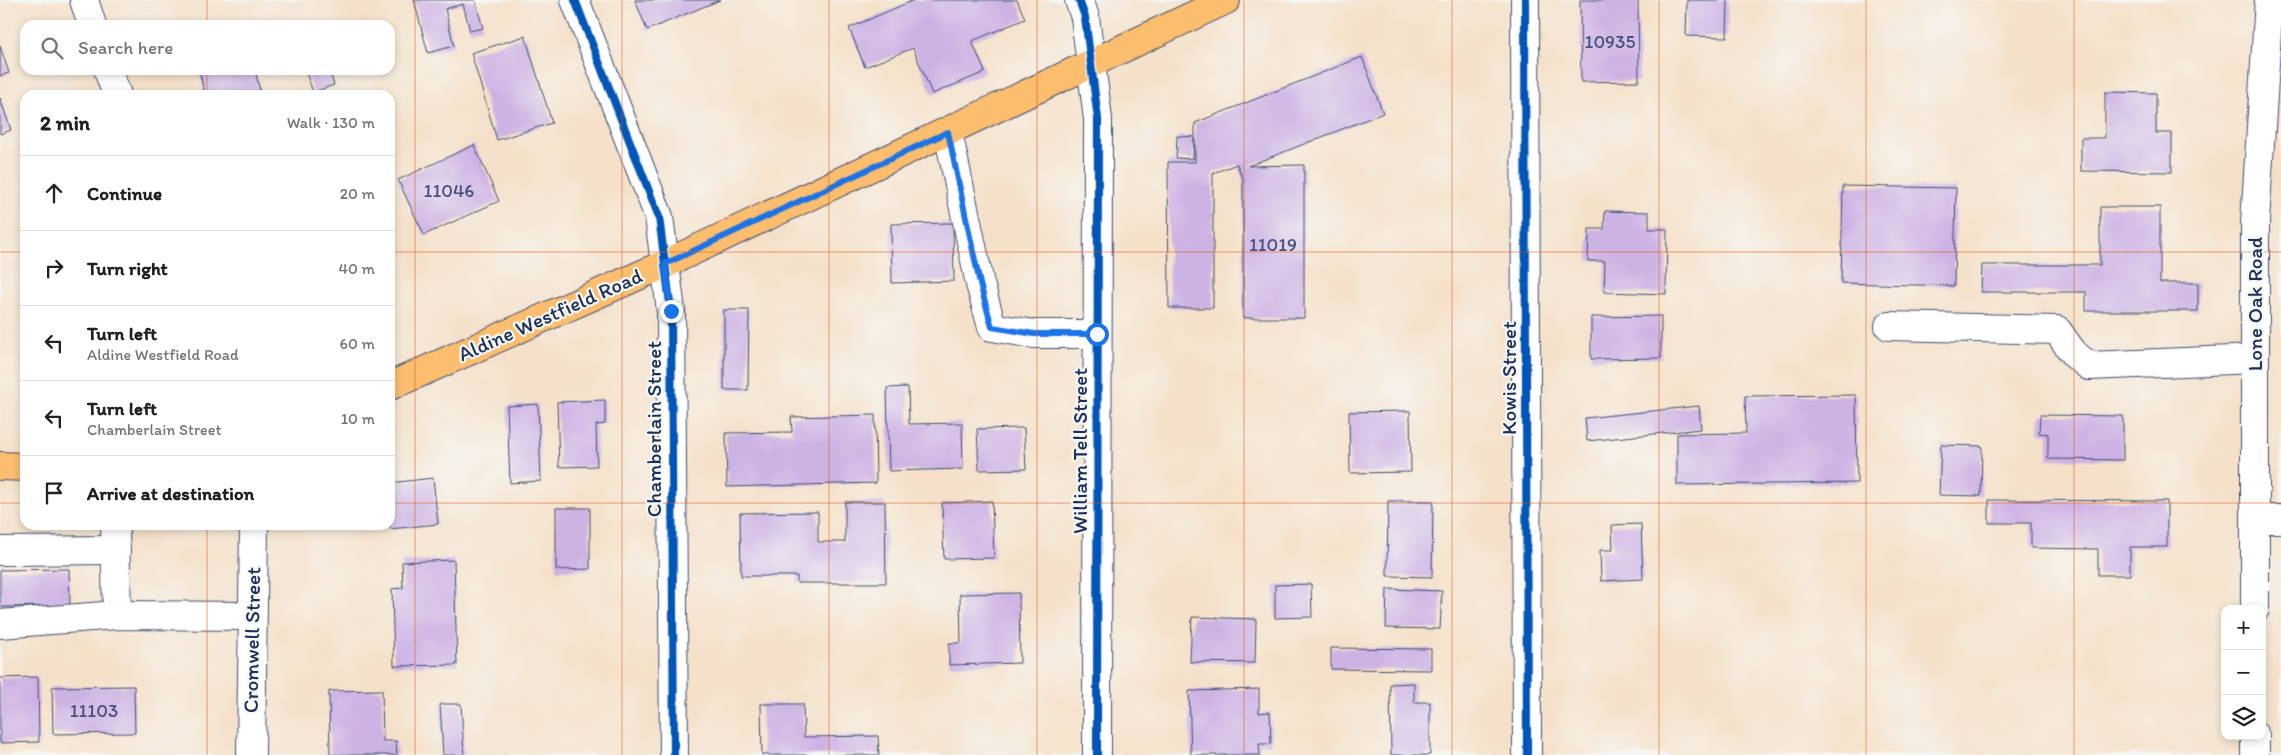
<!DOCTYPE html>
<html lang="en">
<head>
<meta charset="utf-8">
<style>
  body { margin:0; font-family:Itim,sans-serif; background:#f2f2f2; color:#202124 }
  .controls { position:absolute; right:15px; bottom:15px; display:grid; overflow:hidden; border-radius:10px; box-shadow:0 2px 8px #0003 }
  .controls button { width:45px; height:45px; display:grid; place-items:center; padding:0; border:0; border-bottom:1px solid #e0e0e0; background:#fff; color:#202124; font:25px sans-serif }
  .stop { position:absolute; width:15px; height:15px; margin:-11px; border:4px solid #1a73e8; border-radius:50%; background:#fff }
  .stop.end { background:#1a73e8; border-color:#fff; box-shadow:0 1px 5px #0008 }
  .list { margin:0; padding:0; list-style:none }
  h2 { display:flex; justify-content:space-between; align-items:center; height:65px; margin:0; padding:0 20px; font-size:21px }
  h2 small { font-size:16px; font-weight:400; color:#757577 }
  .list li { display:grid; grid-template-columns:32px 1fr auto; gap:15px; align-items:center; box-sizing:border-box; height:75px; padding:0 20px; border-top:1px solid #e0e0e0 }
  .list b { display:block; font-size:19px; white-space:nowrap }
  .list p { margin:0; font-size:16px; white-space:nowrap; color:#757577 }
  .list em { font-size:16px; font-style:normal; color:#757577 }
  .icon { flex:none; width:28px; height:28px; fill:none; stroke:currentColor; stroke-width:2; stroke-linecap:round; stroke-linejoin:round }
  .map { position:relative; flex:none; width:2281px; height:755px; overflow:hidden }
  .search { position:absolute; background:#fff; box-shadow:0 2px 8px #0003; left:20px; top:20px; width:375px; height:55px; display:flex; align-items:center; gap:12px; box-sizing:border-box; padding:0 18px; border-radius:15px; color:#757577; font-size:19px }
  .panel { position:absolute; background:#fff; box-shadow:0 2px 8px #0003; left:20px; top:90px; width:375px; height:440px; border-radius:15px }
  .map>svg:first-child { display:block }
</style>
</head>
<body>
<div class="map">
<svg width="2281" height="755" viewBox="0 0 2281 755">
  <rect width="100%" height="100%" fill="#f6f6f2"/>
  <filter id="ink" filterUnits="userSpaceOnUse"><feTurbulence type="fractalNoise" baseFrequency=".02" numOctaves="2"/><feDisplacementMap in="SourceGraphic" scale="10" xChannelSelector="R" yChannelSelector="G"/><feConvolveMatrix kernelMatrix="1 2 1 2 8 2 1 2 1" color-interpolation-filters="sRGB"/></filter>
  <filter id="wash" filterUnits="userSpaceOnUse"><feTurbulence type="fractalNoise" baseFrequency=".0096" numOctaves="4" result="noise"/><feDisplacementMap in="SourceGraphic" scale="20" xChannelSelector="R" yChannelSelector="G"/><feGaussianBlur stdDeviation="1.12" result="paint"/><feColorMatrix in="noise" values="0 0 0 0 0 0 0 0 0 0 0 0 0 0 0 0 0 1.4 0 .05"/><feComposite in="paint" operator="in"/></filter>
  <g filter="url(#wash)">
    <rect width="100%" height="100%" fill="#f5e1ca"/>
    <g id="blocks">
      <g fill="#cdb2e4">
        <path d="M414 0H475L483 28 470 31 463 4 445 9 454 46 428 53Z"/>
        <path d="M635 0H720L647 30Z"/>
        <path d="M914 0H1017L1025 19 972 41 985 72 932 94 913 48 865 67 849 28Z"/>
        <path d="M1580 0H1638L1639 81 1581 82Z"/>
        <path d="M1687 0H1728L1727 37 1686 36Z"/>
        <path d="M525 36 552 123 497 140 471 53Z"/>
        <path d="M0 46 9 73 0 76Z"/>
        <path d="M1362 57 1383 113 1248 166 1304 165V318H1243V180L1237 164 1213 173V308H1169L1168 162H1195V123Z"/>
        <path d="M199 70H255L261 95H205Z"/>
        <path d="M305 70H329L334 85 313 92Z"/>
        <path d="M2105 92 2156 93V133H2172V172L2081 171V138H2105Z"/>
        <path d="M0 98 11 130 0 134Z"/>
        <path d="M1177 136 1194 137 1193 159 1176 158Z"/>
        <path d="M474 145 499 201 424 235 398 180Z"/>
        <path d="M1843 186 1956 188 1954 286 1841 283Z"/>
        <path d="M2100 207H2160V283H2198V311H2086V292H1981L1982 265H2100Z"/>
        <path d="M1605 211 1649 212V229H1667L1666 294 1604 292 1605 261H1588L1589 229H1604Z"/>
        <path d="M953 223 954 281 892 283 891 224Z"/>
        <path d="M724 310H749L748 390H724Z"/>
        <path d="M1661 316V358L1591 359V317Z"/>
        <path d="M908 387 909 424 962 423 963 469 889 471 887 388Z"/>
        <path d="M1856 395 1857 483 1677 485V434L1746 433 1745 396Z"/>
        <path d="M605 400V424L596 425 597 466 559 467 557 402Z"/>
        <path d="M538 404 541 481 510 483 507 406Z"/>
        <path d="M1699 406 1701 429 1587 441 1585 418Z"/>
        <path d="M1410 411 1411 472 1350 473 1349 412Z"/>
        <path d="M875 415 876 483 727 487 726 433 792 432 791 417Z"/>
        <path d="M2040 415 2123 416V460L2048 459V434L2039 433Z"/>
        <path d="M1024 428 1026 469 979 470 977 429Z"/>
        <path d="M1941 445 1982 446 1981 496 1939 495Z"/>
        <path d="M433 478 438 524 390 529V483Z"/>
        <path d="M1989 500 2167 501V547H2130V575H2098V549L2031 548V523H1989Z"/>
        <path d="M992 501 994 558 944 559 942 503Z"/>
        <path d="M1388 501H1433L1432 577 1387 576Z"/>
        <path d="M845 502H885L886 583H797V576H741L740 513 818 512V542H845Z"/>
        <path d="M556 508H590V569L556 570Z"/>
        <path d="M1641 524 1643 579 1601 581 1600 550H1613L1612 525Z"/>
        <path d="M454 560 457 665 394 666 392 589 403 588 402 562Z"/>
        <path d="M69 569 70 606 0 607V570Z"/>
        <path d="M1311 584 1312 617 1275 618V585Z"/>
        <path d="M1387 589 1442 591 1440 629 1386 628Z"/>
        <path d="M1019 593 1020 663 949 665V643H961L960 594Z"/>
        <path d="M1192 617 1256 619 1255 663 1190 662Z"/>
        <path d="M1331 648 1431 649V670L1331 669Z"/>
        <path d="M38 677 39 742 0 743V678Z"/>
        <path d="M1414 683V702H1430V755H1391L1390 684Z"/>
        <path d="M134 686 135 733 53 734 52 687Z"/>
        <path d="M1259 689V713L1270 712 1271 744H1259L1260 755H1191L1189 691Z"/>
        <path d="M382 690 383 741H396L397 755H330L329 691Z"/>
        <path d="M440 704H461L464 755H443Z"/>
        <path d="M761 704H803L804 737 878 736 879 755H762Z"/>
      </g>
    </g>
  </g>
  <g filter="url(#ink)">
    <use href="#blocks" fill-opacity="0" stroke="#3c4a6e" stroke-width="1"/>
    <g fill="none" stroke-linecap="round" stroke-linejoin="round">
      <g stroke="#3c4a6e" stroke-width="30">
        <g id="minor">
          <path d="M84 0 92 25"/>
          <path d="M575 0 659 217 671 311 674 755"/>
          <path d="M1079 0 1085 17 1098 119 1097 755"/>
          <path d="M1525 0 1527 755"/>
          <path d="M108 70 117 95"/>
          <path d="M948 132 980 284 992 327 1034 334H1097"/>
          <path d="M1889 326 2057 330 2074 354 2089 366 2255 359"/>
          <path d="M2256 519H2281"/>
          <path d="M115 525 117 615"/>
          <path d="M0 551 116 550"/>
          <path d="M2255 609V222L2269 0"/>
          <path d="M0 624 117 615 251 616"/>
          <path d="M251 755 254 525"/>
          <path d="M2255 755V736"/>
        </g>
      </g>
      <g stroke="#3c4a6e" stroke-width="30">
        <g id="major">
          <path d="M390 386 665 264 1226 0"/>
          <path d="M0 466 25 467"/>
        </g>
      </g>
      <use href="#minor" stroke="#fff" stroke-width="28"/>
      <use href="#major" stroke="#fbbd6e" stroke-width="28"/>
      <g stroke="#f6f6f2" stroke-width="11">
        <g id="cycleway">
          <path d="M575 0 659 217 671 311 674 755"/>
          <path d="M1079 0 1085 17 1098 119 1097 755"/>
          <path d="M1525 0 1527 755"/>
        </g>
      </g>
      <use href="#cycleway" stroke="#0057b8" stroke-width="8"/>
    </g>
  </g>
  <g fill="none" stroke-linecap="round" stroke-linejoin="round" filter="url(#ink)">
    <path stroke="#1a73e8" stroke-width="6" d="M671 311 665 264 948 132 980 284 992 327 1034 334H1097"/>
  </g>
  <path fill="none" stroke="#de5710" stroke-width="1" stroke-opacity="0.55" d="M207 0V25M415 0V755M622 0V755M829 0V755M1037 0V755M1244 0V755M1452 0V755M1659 0V755M1866 0V755M2074 0V755M207 70V95M0 252H25M390 252H2281M0 503H25M390 503H2281M207 525V755"/>
  <g text-anchor="middle" stroke-width="4.5" stroke-linejoin="round" paint-order="stroke">
    <g font-size="19" fill="#485080">
      <text x="1610" y="48">10935</text>
      <text x="449" y="197">11046</text>
      <text x="1273" y="251">11019</text>
      <text x="94" y="717">11103</text>
    </g>
    <g font-size="21" fill="#1b2f5e" stroke="#f6f6f2">
      <text transform="translate(2255 304) rotate(-90)" y="7">Lone Oak Road</text>
      <text transform="translate(550 315) rotate(-24)" y="7">Aldine Westfield Road</text>
      <text transform="translate(1509 378) rotate(-90)" y="7">Kowis Street</text>
      <text transform="translate(654 429) rotate(-90)" y="7">Chamberlain Street</text>
      <text transform="translate(1080 451) rotate(-90)" y="7">William Tell Street</text>
      <text transform="translate(252 640) rotate(-89)" y="7">Cromwell Street</text>
    </g>
  </g>
</svg>
<div class="controls">
<button>+</button>
<button>−</button>
<button><svg class="icon" aria-label="layers" viewBox="0 0 24 24"><path d="M12 4l9 5-9 5-9-5zM3 14l9 5 9-5"/></svg></button>
</div>
<div class="stop" style="left:1097px;top:334px"></div>
<div class="stop end" style="left:671px;top:311px"></div>
<div class="search"><svg class="icon" aria-label="search" viewBox="0 0 24 24"><circle cx="10" cy="10" r="6"/><path d="M15 15l6 6"/></svg>Search here</div>
<section class="panel">
<h2>2 min<small>Walk · 130 m</small></h2>
<ul class="list">
<li><svg class="icon" aria-label="ahead" viewBox="0 0 24 24"><path d="M12 20V5M6 11l6-6 6 6"/></svg><div><b>Continue</b></div><em>20 m</em></li>
<li><svg class="icon" aria-label="right" viewBox="0 0 24 24"><path d="M7 20v-9h11M14 6l5 5-5 5"/></svg><div><b>Turn right</b></div><em>40 m</em></li>
<li><svg class="icon" aria-label="left" viewBox="0 0 24 24"><path d="M17 20v-9H6M10 6l-5 5 5 5"/></svg><div><b>Turn left</b><p>Aldine Westfield Road</p></div><em>60 m</em></li>
<li><svg class="icon" aria-label="left" viewBox="0 0 24 24"><path d="M17 20v-9H6M10 6l-5 5 5 5"/></svg><div><b>Turn left</b><p>Chamberlain Street</p></div><em>10 m</em></li>
<li><svg class="icon" aria-label="arrive" viewBox="0 0 24 24"><path d="M6 21V4h12l-3 4 3 4H6"/></svg><div><b>Arrive at destination</b></div></li>
</ul>
</section>
</div>
</body>
</html>
